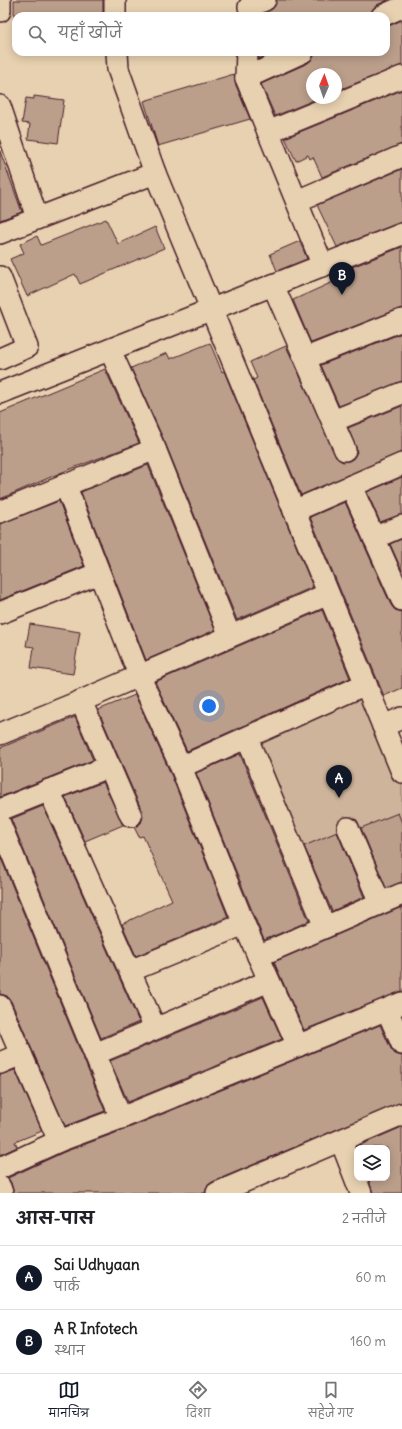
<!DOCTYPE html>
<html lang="hi">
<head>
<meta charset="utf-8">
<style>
  body { margin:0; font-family:Delius,"Playpen Sans Deva",sans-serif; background:#f2f2f2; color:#202124 }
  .controls { position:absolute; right:12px; bottom:12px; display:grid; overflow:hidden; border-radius:8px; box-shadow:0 2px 10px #0003 }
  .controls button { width:36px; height:36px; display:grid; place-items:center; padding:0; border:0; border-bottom:1px solid #e0e0e0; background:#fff; color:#202124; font:20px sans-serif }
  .compass { position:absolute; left:306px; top:68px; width:36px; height:36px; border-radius:50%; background:#fff; box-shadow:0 2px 10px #0003; rotate:2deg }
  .you { position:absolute; left:209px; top:706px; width:14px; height:14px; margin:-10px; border:3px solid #fff; border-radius:50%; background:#1a73e8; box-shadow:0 0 0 6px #1a73e833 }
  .badge { display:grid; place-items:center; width:26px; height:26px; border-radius:50%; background:#111827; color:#fff; font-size:13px; font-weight:700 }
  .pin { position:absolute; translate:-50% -33px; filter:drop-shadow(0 1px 2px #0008) }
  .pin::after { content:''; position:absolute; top:21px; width:14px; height:12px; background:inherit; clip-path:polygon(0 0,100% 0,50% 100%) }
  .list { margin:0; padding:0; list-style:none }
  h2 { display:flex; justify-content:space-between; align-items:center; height:52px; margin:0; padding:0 16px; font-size:17px }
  h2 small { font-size:13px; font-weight:400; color:#757577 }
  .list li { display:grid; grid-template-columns:26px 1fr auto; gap:12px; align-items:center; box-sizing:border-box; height:64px; padding:0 16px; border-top:1px solid #e0e0e0 }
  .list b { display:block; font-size:15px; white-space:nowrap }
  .list p { margin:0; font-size:13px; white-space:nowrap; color:#757577 }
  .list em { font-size:13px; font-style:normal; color:#757577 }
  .icon { flex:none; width:22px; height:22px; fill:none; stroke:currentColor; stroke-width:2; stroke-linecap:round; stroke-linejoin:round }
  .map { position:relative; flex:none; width:402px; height:1193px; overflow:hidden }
  .search { position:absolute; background:#fff; box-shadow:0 2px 10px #0003; left:12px; right:12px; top:12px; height:44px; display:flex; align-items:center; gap:10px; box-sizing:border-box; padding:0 14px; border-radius:12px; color:#757577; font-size:15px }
  .sheet { height:180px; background:#fff }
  nav { display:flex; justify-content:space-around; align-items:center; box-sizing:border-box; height:56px; border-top:1px solid #e0e0e0; background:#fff; font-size:11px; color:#757577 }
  nav a { display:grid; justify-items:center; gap:2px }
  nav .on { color:#111827 }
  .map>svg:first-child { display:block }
</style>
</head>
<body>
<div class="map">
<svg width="402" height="1193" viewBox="0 0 402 1193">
  <rect width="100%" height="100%" fill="#e7d1b0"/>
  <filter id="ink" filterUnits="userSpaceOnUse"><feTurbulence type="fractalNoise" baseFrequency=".025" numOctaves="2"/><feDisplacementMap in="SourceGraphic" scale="8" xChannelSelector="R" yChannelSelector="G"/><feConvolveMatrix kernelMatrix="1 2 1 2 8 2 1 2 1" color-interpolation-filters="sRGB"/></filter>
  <g filter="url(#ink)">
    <path fill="#ceb49a" stroke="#8c6a62" d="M366 684 402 771V824L300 861 251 736Z"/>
    <g fill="#bb9f8b" stroke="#4a1f2b">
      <rect x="14" y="0" width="89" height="16"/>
      <path d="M277 0H388L377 5 371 13 364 16H258L274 7Z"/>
      <path d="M402 20V65L336 91V74H312V98H319L275 116 261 84 308 63 312 59 315 54 319 52H386V27Z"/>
      <path d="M259 52H274L259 59Z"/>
      <path d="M234 74 235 83 250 119 158 146 144 101Z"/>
      <path d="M402 90V144L322 177 313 157 310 159 308 155 296 161 285 138Z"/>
      <path d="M34 96 64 100 58 143 28 139 30 124 22 123 26 98 34 99Z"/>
      <path d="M0 151 22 212 0 220Z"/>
      <path d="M402 169V222L337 247 317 205Z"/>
      <path d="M106 219 118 244 155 227 164 248 80 284 75 274 27 296 10 259 24 253 20 244 37 236 41 245Z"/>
      <path d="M300 241 307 259 277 271 270 254Z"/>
      <path d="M402 247V308L311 343 293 300 344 277 343 275 348 272 347 269Z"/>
      <path d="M402 333V381L339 406 321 365Z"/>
      <path d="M210 343 222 372 224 371 313 587 237 620 166 445 131 368 167 353 170 359Z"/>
      <path d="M286 346 338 459 343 462 349 461 354 457 357 452 348 428 402 406V452L301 495 253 380 257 378 250 362Z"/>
      <path d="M105 369 139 443 60 473 0 499V413Z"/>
      <path d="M148 465 215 630 146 660 81 492Z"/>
      <path d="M402 477V514L380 522 367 492Z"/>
      <path d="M59 501 84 566 0 600V524Z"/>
      <path d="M345 502 391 605 395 610 402 612V688L384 696 310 517Z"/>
      <path d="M402 539V571L390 544Z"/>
      <path d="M322 610 350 678 187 751 155 682Z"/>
      <path d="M30 624 80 632 73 674 31 668 34 647 26 646Z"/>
      <path d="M135 695 170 772 228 917 136 956 122 924 172 900 143 836 139 837 134 827 141 823 143 817 142 811 98 710Z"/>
      <path d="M75 717 93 760 0 797V748Z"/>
      <path d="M240 754 309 921 264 940 196 773Z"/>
      <path d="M103 782 123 825 85 841 65 797Z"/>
      <path d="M43 806 139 1022 101 1038 11 819Z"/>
      <path d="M398 813 402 823V882L386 888 361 828Z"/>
      <path d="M337 832 364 897 332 911 304 846Z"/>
      <path d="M0 856 105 1111 65 1126 11 1001 7 996 0 994Z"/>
      <path d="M402 907V991L304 1030 274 962Z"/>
      <path d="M263 997 282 1039 128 1102 110 1061Z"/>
      <path d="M380 1025 391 1049 395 1054 402 1056V1102L212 1182 207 1186 205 1193H14L11 1183 8 1178 64 1152 126 1129Z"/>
      <path d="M15 1070 42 1131 15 1142 17 1147 0 1155V1075Z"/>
      <path d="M402 1127V1193H373L368 1178H387V1148L356 1147Z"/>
    </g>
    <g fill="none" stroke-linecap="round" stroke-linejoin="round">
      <g stroke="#4a1f2b" stroke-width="24">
        <g id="minor">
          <path d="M249 7 265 0"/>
          <path d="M0 11V0"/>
          <path d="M115 16V0"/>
          <path d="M382 16 402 7"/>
          <path d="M117 52 118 69 155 173 402 772"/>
          <path d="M247 52 246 78 323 266"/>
          <path d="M246 78 303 52"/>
          <path d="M0 106 37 218"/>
          <path d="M268 132 402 77"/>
          <path d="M297 201 402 156"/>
          <path d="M0 233 155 173"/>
          <path d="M0 277 27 347 0 359"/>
          <path d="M273 285 345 450"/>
          <path d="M110 350 155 449 230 636"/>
          <path d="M306 358 402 320"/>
          <path d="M0 393 402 234"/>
          <path d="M333 421 402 393"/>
          <path d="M65 484 139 675 181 767 244 924 298 1046"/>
          <path d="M351 486 402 600"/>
          <path d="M294 511 402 464"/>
          <path d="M0 512 155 449"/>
          <path d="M374 538 402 526"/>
          <path d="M0 613 99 573"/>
          <path d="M81 701 131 816"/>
          <path d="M383 726 402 718"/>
          <path d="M0 734 81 701 328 594"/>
          <path d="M247 738 325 927"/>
          <path d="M181 767 366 684"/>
          <path d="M49 790 155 1028"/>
          <path d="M0 810 110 766"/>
          <path d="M0 824 121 1118"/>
          <path d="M348 828 380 903"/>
          <path d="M258 956 402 894"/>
          <path d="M130 971 244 924"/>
          <path d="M0 1006 59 1141"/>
          <path d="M387 1010 402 1044"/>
          <path d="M95 1054 269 981"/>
          <path d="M0 1063 21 1054"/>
          <path d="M341 1141 361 1193"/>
          <path d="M0 1168 59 1141 121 1118 402 1003"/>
          <path d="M0 1187 2 1193"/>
          <path d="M217 1193 402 1114"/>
        </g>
      </g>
      <use href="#minor" stroke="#e7d1b0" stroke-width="21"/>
    </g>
  </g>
</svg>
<div class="controls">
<button><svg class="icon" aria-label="layers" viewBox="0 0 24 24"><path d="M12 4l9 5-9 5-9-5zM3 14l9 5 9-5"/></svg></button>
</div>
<svg class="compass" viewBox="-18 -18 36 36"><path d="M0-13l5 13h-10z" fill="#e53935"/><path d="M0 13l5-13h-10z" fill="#757577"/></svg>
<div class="you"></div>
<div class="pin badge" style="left:339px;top:798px">A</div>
<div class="pin badge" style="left:342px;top:295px">B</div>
<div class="search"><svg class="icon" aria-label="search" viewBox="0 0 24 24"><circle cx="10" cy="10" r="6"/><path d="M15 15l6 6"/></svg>यहाँ खोजें</div>
</div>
<section class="sheet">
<h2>आस-पास<small>2 नतीजे</small></h2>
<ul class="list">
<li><span class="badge">A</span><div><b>Sai Udhyaan</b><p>पार्क</p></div><em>60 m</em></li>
<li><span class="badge">B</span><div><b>A R Infotech</b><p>स्थान</p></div><em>160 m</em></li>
</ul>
</section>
<nav>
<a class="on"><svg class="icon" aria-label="map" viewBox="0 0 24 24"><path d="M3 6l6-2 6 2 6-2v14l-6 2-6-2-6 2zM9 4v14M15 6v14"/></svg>मानचित्र</a>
<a><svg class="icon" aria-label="directions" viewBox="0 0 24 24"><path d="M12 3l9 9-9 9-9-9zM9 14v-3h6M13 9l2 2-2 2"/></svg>दिशा</a>
<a><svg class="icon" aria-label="saved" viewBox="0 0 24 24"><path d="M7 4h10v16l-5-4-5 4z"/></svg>सहेजे गए</a>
</nav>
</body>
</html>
